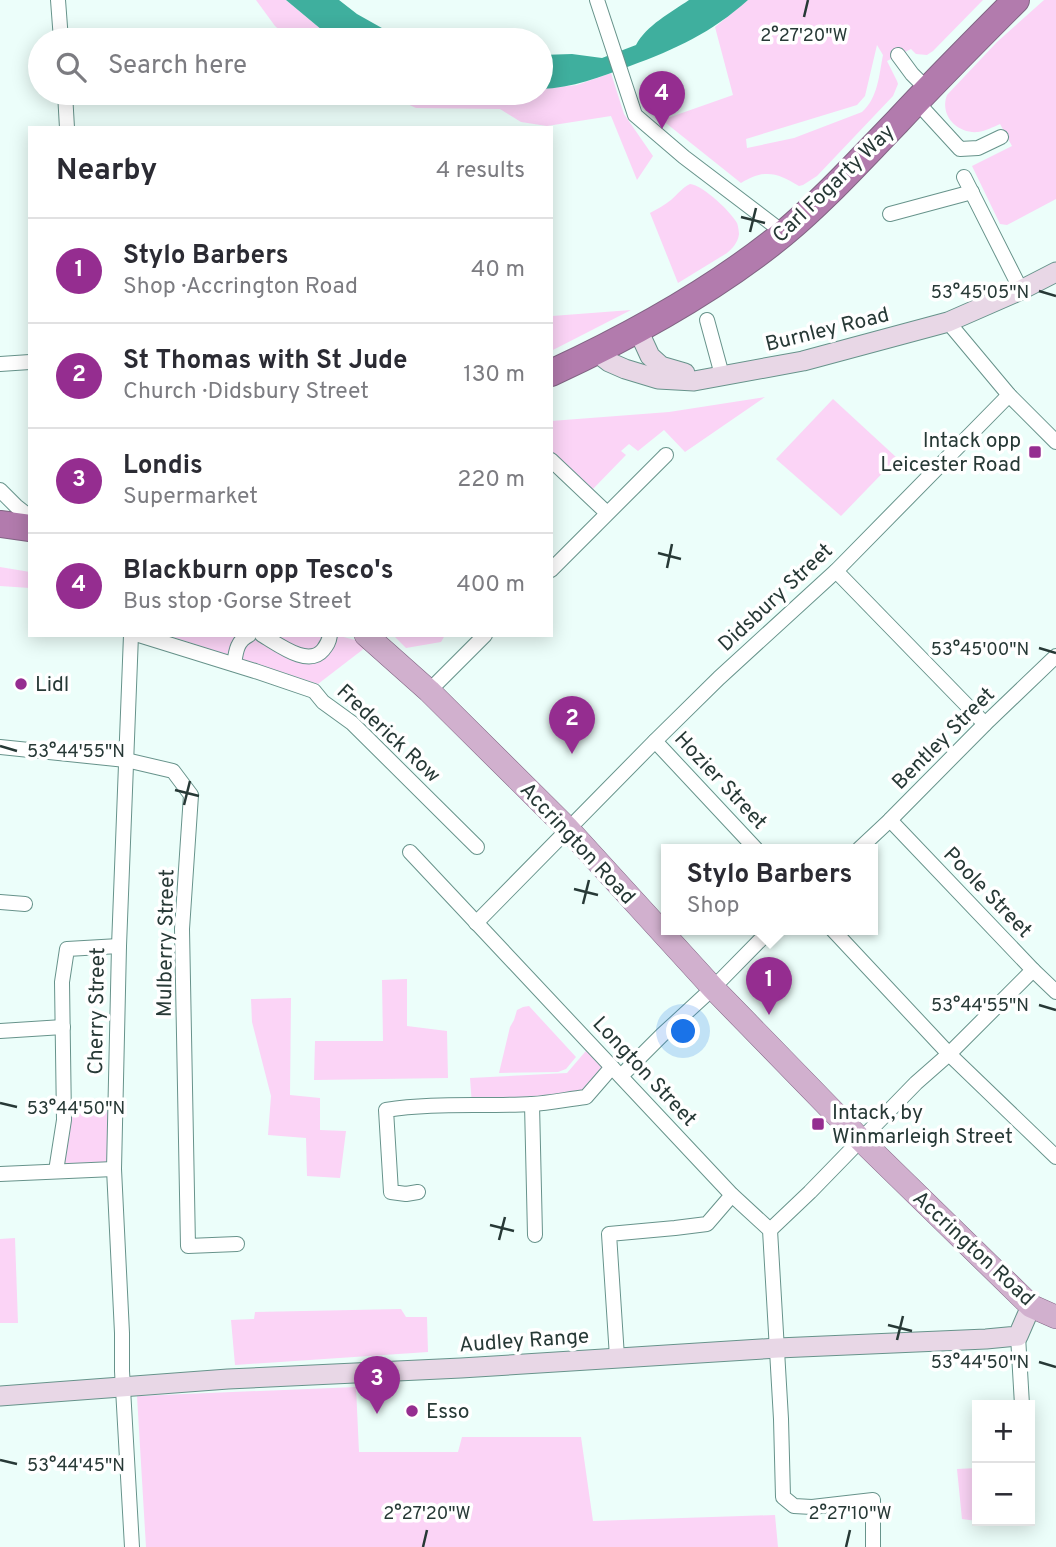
<!DOCTYPE html>
<html lang="en">
<head>
<meta charset="utf-8">
<style>
  body { margin:0; font-family:Overpass,sans-serif; background:#f7f7f7; color:#2b2b33 }
  .controls { position:absolute; right:21px; bottom:21px; display:grid; overflow:hidden; border-radius:0px; box-shadow:0 4px 18px #0003 }
  .controls button { width:63px; height:63px; display:grid; place-items:center; padding:0; border:0; border-bottom:2px solid #e1e1e2; background:#fff; color:#2b2b33; font:35px sans-serif }
  .you { position:absolute; left:684px; top:1032px; width:24px; height:24px; margin:-18px; border:5px solid #fff; border-radius:50%; background:#1a73e8; box-shadow:0 0 0 10px #1a73e833 }
  .badge { display:grid; place-items:center; width:46px; height:46px; border-radius:50%; background:#952d90; color:#fff; font-size:23px; font-weight:700 }
  .pin { position:absolute; translate:-50% -58px; filter:drop-shadow(0 2px 4px #0008) }
  .pin::after { content:''; position:absolute; top:37px; width:24px; height:21px; background:inherit; clip-path:polygon(0 0,100% 0,50% 100%) }
  .popup { position:absolute; left:661px; top:844px; width:217px; height:91px; box-sizing:border-box; display:grid; place-content:center; border-radius:0px; background:#fff; filter:drop-shadow(0 2px 5px #0005); font-size:23px; white-space:nowrap; color:#7c7c81 }
  .popup b { font-size:26px; color:#2b2b33 }
  .popup::after { content:''; position:absolute; left:50%; top:100%; margin-left:-14px; border:14px solid transparent; border-top-color:#fff }
  .list { margin:0; padding:0; list-style:none }
  h2 { display:flex; justify-content:space-between; align-items:center; height:91px; margin:0; padding:0 28px; font-size:30px }
  h2 small { font-size:23px; font-weight:400; color:#7c7c81 }
  .list li { display:grid; grid-template-columns:46px 1fr auto; gap:21px; align-items:center; box-sizing:border-box; height:105px; padding:0 28px; border-top:2px solid #e1e1e2 }
  .list b { display:block; font-size:26px; white-space:nowrap }
  .list p { margin:0; font-size:23px; white-space:nowrap; color:#7c7c81 }
  .list em { font-size:23px; font-style:normal; color:#7c7c81 }
  .icon { flex:none; width:38px; height:38px; fill:none; stroke:currentColor; stroke-width:2; stroke-linecap:round; stroke-linejoin:round }
  .map { position:relative; flex:none; width:1056px; height:1547px; overflow:hidden }
  .search { position:absolute; background:#fff; box-shadow:0 4px 18px #0003; left:28px; top:28px; width:525px; height:77px; display:flex; align-items:center; gap:18px; box-sizing:border-box; padding:0 24px; border-radius:38px; color:#7c7c81; font-size:26px }
  .panel { position:absolute; background:#fff; box-shadow:0 4px 18px #0003; left:28px; top:126px; width:525px; height:511px; border-radius:0px }
  .map>svg:first-child { display:block }
</style>
</head>
<body>
<div class="map">
<svg width="1056" height="1547" viewBox="0 0 1056 1547">
  <rect width="100%" height="100%" fill="#ecfefa"/>
  <g fill="#fbd4f6" fill-rule="evenodd">
    <path d="M256 0H286L334 40H292L275 26Z"/>
    <path d="M748 0H983L933 51 927 55 916 54 911 49 887 61 897 81 898 84 893 96 817 176 803 185 799 186C777 172 764 169 741 183L662 120 733 95 715 27ZM877 45 883 55C879 75 878 98 862 112L794 138 747 148 746 139 857 105 865 96Z"/>
    <path d="M1044 0H1056V199L1007 225 1000 224 972 166 1012 146 1000 124C993 127 986 131 978 132 958 134 939 116 947 95L997 42Z"/>
    <path d="M611 73 624 114 653 156 637 180 611 116 547 126 521 122 500 109 416 108 384 93H541V89L577 85Z"/>
    <path d="M690 184C703 185 731 212 737 223 738 225 739 232 739 234 738 242 733 248 727 253L678 283 650 213C657 209 665 205 671 200 678 194 682 188 690 184Z"/>
    <path d="M631 310 551 351 552 316Z"/>
    <path d="M765 397 685 452 664 430 638 451 629 444 621 451 626 455 592 490 551 451V421L669 412Z"/>
    <path d="M833 399 897 458 841 516 776 459Z"/>
    <path d="M0 567 30 572V588L0 586Z"/>
    <path d="M167 635H336L370 644 318 684Z"/>
    <path d="M393 635H445L441 642 406 648Z"/>
    <path d="M407 979V1026L447 1031 448 1078 314 1080 315 1041H383L382 980Z"/>
    <path d="M291 998 290 1095 320 1098V1130L346 1131 340 1178 307 1176 306 1138 268 1135 271 1096 252 1022 251 999Z"/>
    <path d="M529 1006 576 1057 566 1069 558 1072 499 1073 510 1027 514 1020 517 1010 523 1007Z"/>
    <path d="M591 1045 612 1067 586 1097 472 1105 470 1078 567 1073Z"/>
    <path d="M115 1111 114 1169 56 1171 64 1112Z"/>
    <path d="M15 1238 18 1323H0V1239Z"/>
    <path d="M401 1309 406 1317H427L428 1352 235 1365 231 1320 254 1319 255 1312Z"/>
    <path d="M356 1387 359 1452H458L462 1437H581L593 1521 775 1515 778 1547H146L137 1396Z"/>
    <path d="M977 1468V1521L962 1519 957 1469Z"/>
  </g>
  <g fill="#3faf9e">
    <path d="M286 0H339L357 14 389 32 410 40H334Z"/>
    <path d="M689 0H748C711 33 676 49 630 66 601 77 572 88 541 89V55L572 54 602 58 636 45C647 25 670 13 689 0Z"/>
  </g>
  <g fill="none" stroke-linecap="round" stroke-linejoin="round">
    <g stroke="#67938b" stroke-width="16">
      <g id="street">
        <path d="M58 0 61 40"/>
        <path d="M597 0 635 115 684 157 784 233"/>
        <path d="M898 55 912 74 927 89"/>
        <path d="M65 93 67 128"/>
        <path d="M916 101 960 149 978 148 1001 137"/>
        <path d="M964 177 1021 290"/>
        <path d="M890 214 972 192"/>
        <path d="M707 320 722 375"/>
        <path d="M948 322 1009 395 1056 442"/>
        <path d="M0 364 30 362"/>
        <path d="M551 460 607 513"/>
        <path d="M0 490 16 506 30 517"/>
        <path d="M551 570 666 455"/>
        <path d="M836 571 985 724"/>
        <path d="M131 635 119 946 114 1169 122 1333V1371L132 1547"/>
        <path d="M139 635 255 671 314 691 323 702 352 723 477 847"/>
        <path d="M262 635C278 644 308 668 323 650 327 645 329 642 330 635"/>
        <path d="M234 664C236 651 237 641 249 635"/>
        <path d="M429 691 485 635"/>
        <path d="M655 741 756 849"/>
        <path d="M0 747 126 760 173 771 191 795 182 929 188 1246 237 1244"/>
        <path d="M890 820 1033 970 1056 992"/>
        <path d="M859 849 890 820 985 724 1056 656"/>
        <path d="M410 852 732 1195 770 1230 781 1419 783 1497 794 1506 812 1507 873 1500V1547"/>
        <path d="M0 902 25 904"/>
        <path d="M476 923 655 741 719 678 836 571 1009 395"/>
        <path d="M832 929 949 1054 1056 1157"/>
        <path d="M0 1031 63 1027"/>
        <path d="M621 1076 662 1035 713 988 771 929"/>
        <path d="M532 1104 535 1235"/>
        <path d="M56 1171 64 1120 62 982 67 949 119 946"/>
        <path d="M0 1174 114 1169"/>
        <path d="M418 1192 406 1194 391 1192 386 1110C434 1102 483 1107 532 1104 550 1103 568 1099 586 1097L612 1067"/>
        <path d="M770 1230 810 1192 916 1083 949 1054 1033 970"/>
        <path d="M1018 1336 1022 1405"/>
        <path d="M617 1357 609 1234 675 1228 707 1224 732 1195"/>
      </g>
    </g>
    <g stroke="#67938b" stroke-width="21">
      <g id="secondary">
        <path d="M638 330 650 356 661 366 685 373"/>
        <path d="M596 352 609 362 625 369 658 379 694 381 803 361 948 322 1021 290 1056 272"/>
        <path d="M0 1396 228 1379 461 1368 778 1348 986 1339 1018 1336 1031 1306"/>
      </g>
    </g>
    <g stroke="#816483" stroke-width="24">
      <path id="primary" d="M366 635 429 691 568 829 713 988 860 1139 1031 1306 1056 1317"/>
    </g>
    <g stroke="#816483" stroke-width="28">
      <g id="highway">
        <path d="M551 373C633 335 713 291 783 234 824 200 860 160 897 122 936 80 976 40 1016 0"/>
        <path d="M0 524 30 528"/>
      </g>
    </g>
    <use href="#street" stroke="#fff" stroke-width="14"/>
    <use href="#secondary" stroke="#e8d7e6" stroke-width="19"/>
    <use href="#primary" stroke="#d1b0ce" stroke-width="23"/>
    <use href="#highway" stroke="#b27bad" stroke-width="26"/>
  </g>
  <path fill="none" stroke="#273936" stroke-width="2.5" d="M804 17 808 0M741 217 765 223M750 232 756 208M1039 291 1056 296M658 553 681 559M667 568 672 544M1039 648 1056 653M0 746 17 751M175 790 199 796M184 805 190 781M574 889 598 895M583 904 589 880M1039 1005 1056 1010M0 1103 17 1107M490 1225 514 1231M499 1240 505 1217M888 1325 912 1331M897 1340 903 1316M1039 1362 1056 1367M0 1460 17 1464M423 1547 427 1530M846 1547 850 1530"/>
  <g fill="#952d90" stroke="#fff" stroke-width="2.5">
    <rect x="1028" y="445" width="14" height="14" rx="3.5"/>
    <circle cx="21" cy="684" r="7"/>
    <rect x="811" y="1117" width="14" height="14" rx="3.5"/>
    <circle cx="412" cy="1411" r="7"/>
  </g>
  <g text-anchor="middle" stroke-width="7" stroke-linejoin="round" paint-order="stroke">
    <g font-size="21" fill="#273936" stroke="#fff">
      <text transform="translate(833 183) rotate(-44)" y="7">Carl Fogarty Way</text>
      <text transform="translate(827 329) rotate(-14)" y="7">Burnley Road</text>
      <text transform="translate(775 597) rotate(-43)" y="7">Didsbury Street</text>
      <text transform="translate(389 733) rotate(43)" y="7">Frederick Row</text>
      <text transform="translate(943 738) rotate(-45)" y="7">Bentley Street</text>
      <text transform="translate(721 780) rotate(47)" y="7">Hozier Street</text>
      <text transform="translate(578 843) rotate(47)" y="7">Accrington Road</text>
      <text transform="translate(988 892) rotate(46)" y="7">Poole Street</text>
      <text transform="translate(165 943) rotate(-89)" y="7">Mulberry Street</text>
      <text transform="translate(96 1011) rotate(-89)" y="7">Cherry Street</text>
      <text transform="translate(645 1071) rotate(47)" y="7">Longton Street</text>
      <text transform="translate(974 1248) rotate(43)" y="7">Accrington Road</text>
      <text transform="translate(524 1340) rotate(-4)" y="7">Audley Range</text>
    </g>
    <g font-size="21" fill="#273936" stroke="#fff" text-anchor="start">
      <text x="1021" y="447" text-anchor="end">Intack opp<tspan x="1021" dy="24">Leicester Road</tspan></text>
      <text x="35" y="691">Lidl</text>
      <text x="832" y="1119">Intack, by<tspan x="832" dy="24">Winmarleigh Street</tspan></text>
      <text x="426" y="1418">Esso</text>
    </g>
  </g>
  <g font-size="18" text-anchor="middle" fill="#273936" stroke="#fff" stroke-width="7" stroke-linejoin="round" paint-order="stroke">
    <text x="804" y="41">2°27'20"W</text>
    <text x="980" y="298">53°45'05"N</text>
    <text x="980" y="655">53°45'00"N</text>
    <text x="76" y="757">53°44'55"N</text>
    <text x="980" y="1011">53°44'55"N</text>
    <text x="76" y="1114">53°44'50"N</text>
    <text x="980" y="1368">53°44'50"N</text>
    <text x="76" y="1471">53°44'45"N</text>
    <text x="427" y="1519">2°27'20"W</text>
    <text x="850" y="1519">2°27'10"W</text>
  </g>
</svg>
<div class="controls">
<button>+</button>
<button>−</button>
</div>
<div class="you"></div>
<div class="pin badge" style="left:769px;top:1015px">1</div>
<div class="popup"><b>Stylo Barbers</b>Shop</div>
<div class="pin badge" style="left:572px;top:754px">2</div>
<div class="pin badge" style="left:377px;top:1414px">3</div>
<div class="pin badge" style="left:662px;top:129px">4</div>
<div class="search"><svg class="icon" aria-label="search" viewBox="0 0 24 24"><circle cx="10" cy="10" r="6"/><path d="M15 15l6 6"/></svg>Search here</div>
<section class="panel">
<h2>Nearby<small>4 results</small></h2>
<ul class="list">
<li><span class="badge">1</span><div><b>Stylo Barbers</b><p>Shop · Accrington Road</p></div><em>40 m</em></li>
<li><span class="badge">2</span><div><b>St Thomas with St Jude</b><p>Church · Didsbury Street</p></div><em>130 m</em></li>
<li><span class="badge">3</span><div><b>Londis</b><p>Supermarket</p></div><em>220 m</em></li>
<li><span class="badge">4</span><div><b>Blackburn opp Tesco's</b><p>Bus stop · Gorse Street</p></div><em>400 m</em></li>
</ul>
</section>
</div>
</body>
</html>
